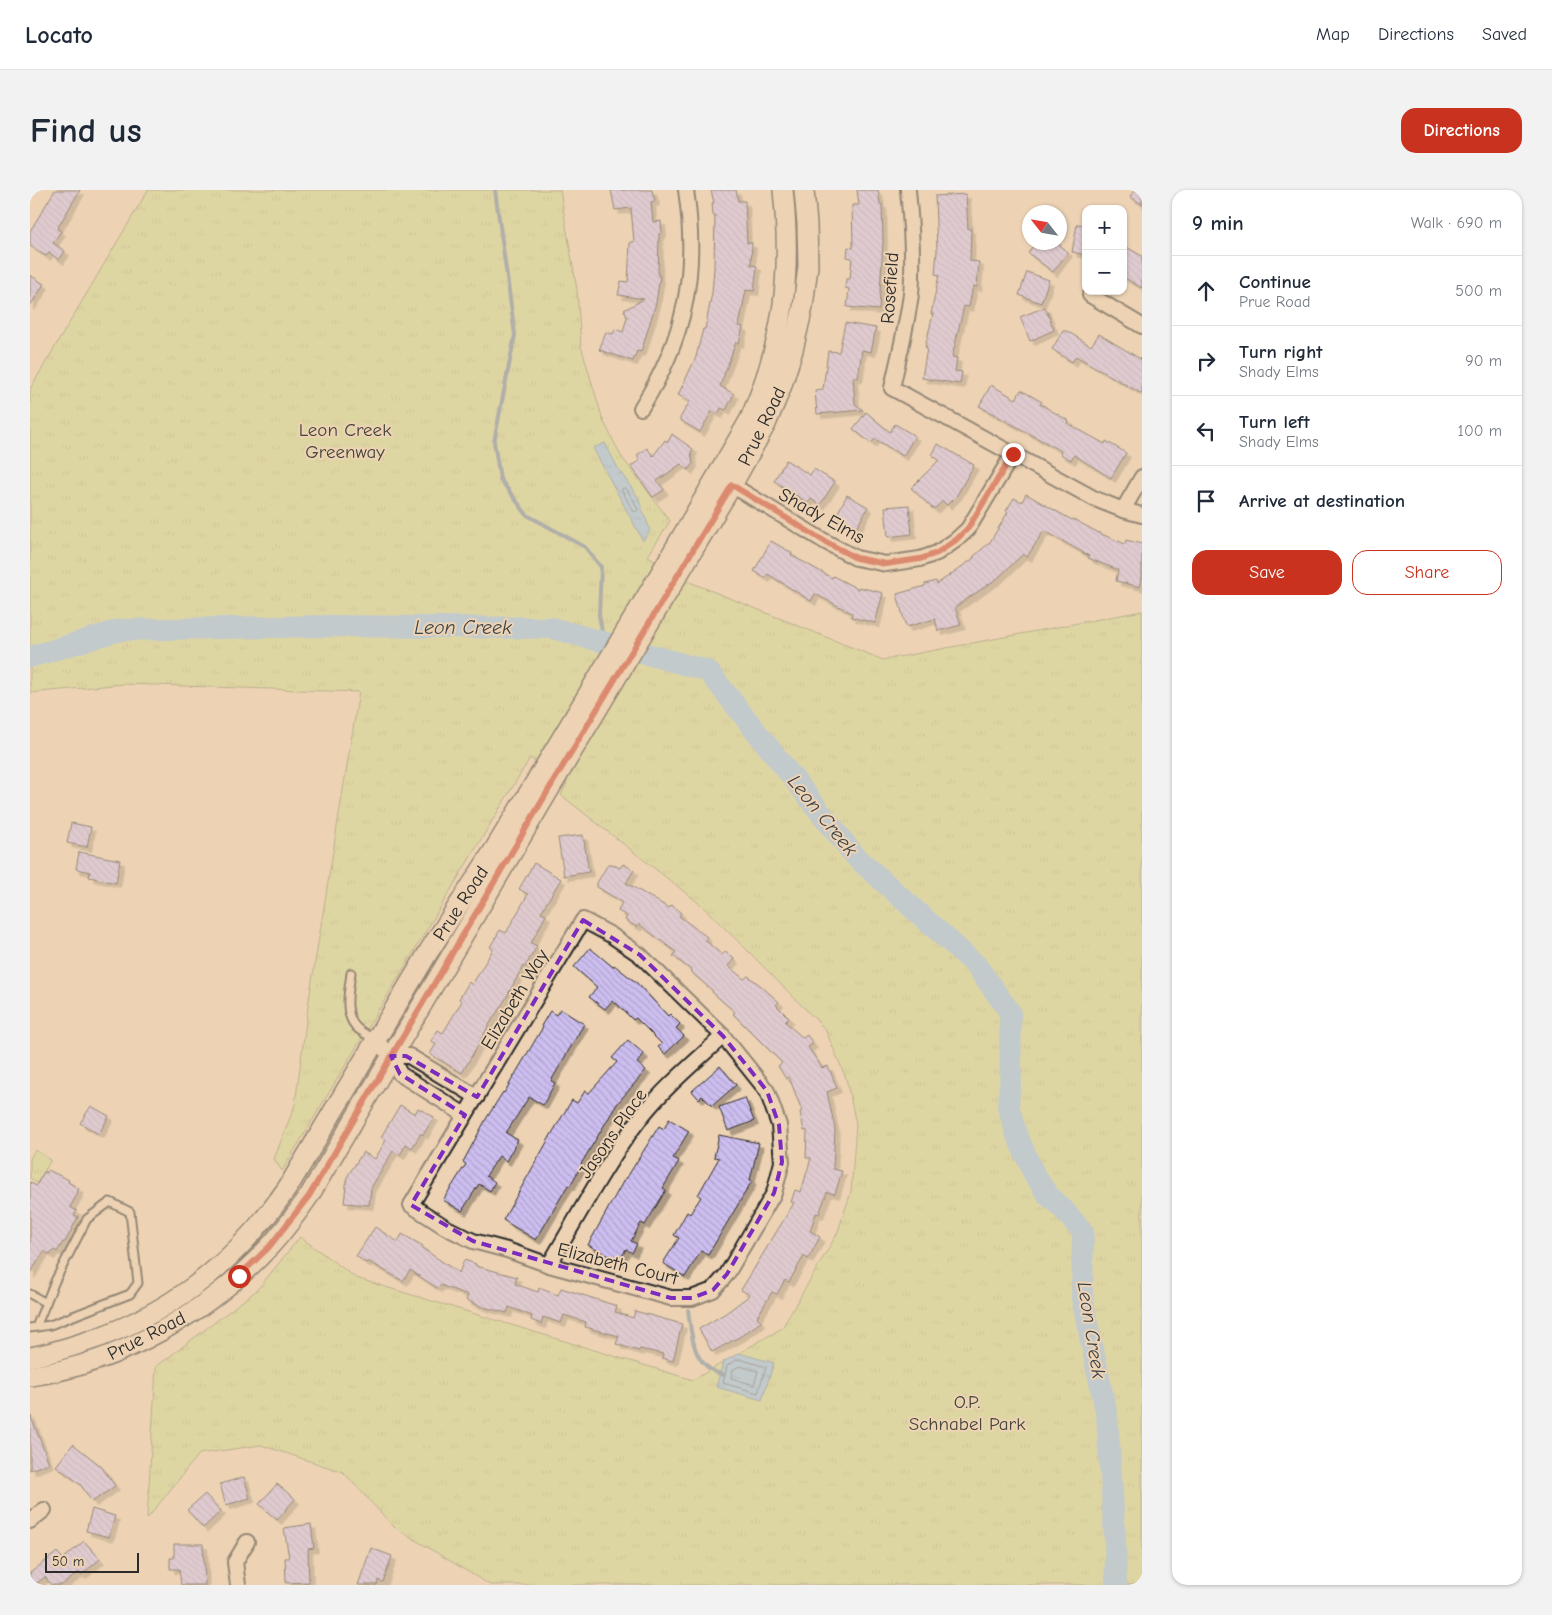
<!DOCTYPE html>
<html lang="en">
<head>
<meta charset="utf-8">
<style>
  body { margin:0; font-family:"Comic Neue",sans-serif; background:#f2f2f3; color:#1f2937 }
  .controls { position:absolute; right:15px; top:15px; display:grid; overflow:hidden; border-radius:10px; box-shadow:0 1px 4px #0004 }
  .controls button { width:45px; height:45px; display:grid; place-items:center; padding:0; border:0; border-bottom:1px solid #e0e1e3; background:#fff; color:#1f2937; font:25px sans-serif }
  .compass { position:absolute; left:992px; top:15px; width:45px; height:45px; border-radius:50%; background:#fff; box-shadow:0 1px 4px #0004; rotate:301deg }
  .scale { position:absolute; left:15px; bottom:12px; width:94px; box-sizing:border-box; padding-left:5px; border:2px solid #2b2b2b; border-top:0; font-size:14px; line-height:18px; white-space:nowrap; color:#2b2b2b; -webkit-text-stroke:4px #edd3b4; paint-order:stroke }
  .stop { position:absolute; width:15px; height:15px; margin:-11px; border:4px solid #c8321e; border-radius:50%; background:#fff }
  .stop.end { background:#c8321e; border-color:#fff; box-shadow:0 1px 5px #0008 }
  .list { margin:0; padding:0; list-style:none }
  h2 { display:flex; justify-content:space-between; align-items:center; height:65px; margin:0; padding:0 20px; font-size:21px }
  h2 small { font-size:16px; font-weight:400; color:#747a83 }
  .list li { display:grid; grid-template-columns:32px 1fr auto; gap:15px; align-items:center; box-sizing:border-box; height:70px; padding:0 20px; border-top:1px solid #e0e1e3 }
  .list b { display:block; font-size:19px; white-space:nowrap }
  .list p { margin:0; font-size:16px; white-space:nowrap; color:#747a83 }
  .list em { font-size:16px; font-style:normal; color:#747a83 }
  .actions { display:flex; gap:10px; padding:15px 20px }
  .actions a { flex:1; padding:11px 0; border:1px solid #c8321e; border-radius:15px; text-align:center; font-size:18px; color:#c8321e }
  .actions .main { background:#c8321e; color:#fff }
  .icon { flex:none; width:28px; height:28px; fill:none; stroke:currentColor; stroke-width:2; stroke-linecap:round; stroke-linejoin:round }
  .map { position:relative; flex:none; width:1112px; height:1395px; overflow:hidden; border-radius:15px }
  header { display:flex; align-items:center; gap:30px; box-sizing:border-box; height:70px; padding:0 25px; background:#fff; border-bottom:1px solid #e0e1e3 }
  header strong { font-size:24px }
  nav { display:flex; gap:28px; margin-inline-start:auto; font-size:18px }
  .intro { display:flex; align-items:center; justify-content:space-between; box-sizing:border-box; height:120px; padding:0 30px }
  h1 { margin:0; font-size:35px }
  .button { padding:12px 22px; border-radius:15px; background:#c8321e; color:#fff; font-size:18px; font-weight:700 }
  main { display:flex; gap:30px; padding:0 30px }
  aside { flex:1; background:#fff; border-radius:15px; box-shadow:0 1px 4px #0004 }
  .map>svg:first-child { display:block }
</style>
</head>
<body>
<header>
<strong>Locato</strong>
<nav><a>Map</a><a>Directions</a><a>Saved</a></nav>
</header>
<div class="intro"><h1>Find us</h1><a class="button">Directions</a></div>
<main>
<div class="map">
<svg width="1112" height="1395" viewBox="0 0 1112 1395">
  <defs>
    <pattern id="park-tufts" width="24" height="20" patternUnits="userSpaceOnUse" patternTransform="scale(1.25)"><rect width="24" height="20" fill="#cdd98d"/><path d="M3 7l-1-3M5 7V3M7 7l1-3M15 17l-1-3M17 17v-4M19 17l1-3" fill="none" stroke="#b0ba7a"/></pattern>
    <pattern id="water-ripples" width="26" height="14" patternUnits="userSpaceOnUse" patternTransform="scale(1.25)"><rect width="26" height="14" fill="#8ebee9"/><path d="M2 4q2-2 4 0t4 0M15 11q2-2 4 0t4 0" fill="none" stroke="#7ba3c8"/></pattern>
    <pattern id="building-back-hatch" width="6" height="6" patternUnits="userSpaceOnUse" patternTransform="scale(1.25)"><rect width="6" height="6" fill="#cdbef0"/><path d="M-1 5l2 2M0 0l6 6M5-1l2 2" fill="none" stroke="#b0a3ce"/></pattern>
    <filter id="shadow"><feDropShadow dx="4.5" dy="4.5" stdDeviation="0" flood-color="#0004"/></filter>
  </defs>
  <rect width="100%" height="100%" fill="#edd3b4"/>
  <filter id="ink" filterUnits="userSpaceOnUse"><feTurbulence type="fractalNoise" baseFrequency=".02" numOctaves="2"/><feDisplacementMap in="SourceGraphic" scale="10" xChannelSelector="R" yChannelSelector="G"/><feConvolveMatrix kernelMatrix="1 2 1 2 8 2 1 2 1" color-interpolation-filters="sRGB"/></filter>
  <g filter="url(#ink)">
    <g fill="url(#park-tufts)" stroke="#7c825c">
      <path d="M118 0H530L547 100 551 156 573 230 591 266 640 331 618 366 662 393 853 470 1112 421V1395H460L364 1337 313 1282 231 1255 169 1264 117 1329 126 1177 227 1100 270 1047 326 1088 663 1190 752 1138 807 1044 821 1002 826 934 816 888 795 839 718 761 670 714 531 605 537 593 500 568 252 981 244 969 265 915 279 809 329 502 94 494 0 503V199Z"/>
      <path d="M5 960 21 970 7 993 0 988V969Z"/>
    </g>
    <g fill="url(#water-ripples)" stroke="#66839d">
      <path d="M575 253 589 280 608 307 620 340 613 351 563 258Z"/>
      <path d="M709 1163 744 1173 732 1210 686 1197 693 1172Z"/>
    </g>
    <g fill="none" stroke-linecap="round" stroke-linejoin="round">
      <g stroke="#536677" stroke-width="1">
        <path d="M593 298H596L603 309 608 320 606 322 603 321 592 301Z"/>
        <path d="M709 1169 736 1177 728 1203 693 1193 697 1176Z"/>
        <path d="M710 1176 728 1181 724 1195 701 1188 703 1180Z"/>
      </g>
      <g stroke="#66839d" stroke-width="4">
        <path d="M465 0 485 145 464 252 470 289 497 325 555 357 571 377 569 425 574 452"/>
        <path d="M658 1120C662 1147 662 1177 694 1185"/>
      </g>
      <path stroke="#8ebee9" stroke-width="22" d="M0 467 90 440 296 436 522 438 678 481 825 666 946 775 980 822 981 885 978 915 986 943 1004 984 1018 1005 1032 1018 1053 1042 1052 1108 1077 1226 1085 1350 1086 1395"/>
    </g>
    <g fill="url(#building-back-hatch)" stroke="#2b2b2b" filter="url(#shadow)">
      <path d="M25 0H50L27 39 31 41 23 53 35 61 29 70 19 62 16 66 0 56V41Z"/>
      <path d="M581 0H622L625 11 621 12 623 32 631 31 632 43 629 44 628 86H630L626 113 611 162 607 161 603 171 569 160 576 142 583 144 585 139 593 142 597 127 594 120 614 109 588 105 591 91 598 92 600 52H604L601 18 585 20Z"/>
      <path d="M681 0H706L708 11H715L717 53H722L721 75 727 76 724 101 716 100 709 136 713 137 709 153 706 152 690 196 704 204 696 220 691 218 688 224 682 221 670 242 650 230V228L660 211 648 205 666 167 673 139H675L682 103 684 78 685 25H683L682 13H684Z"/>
      <path d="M827 0H848L850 14H852L853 51 849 120 817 117 819 99 815 98 816 89H820L822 68 817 67 818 57 823 58 822 15H829Z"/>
      <path d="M1104 0H1112V14L1100 7Z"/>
      <path d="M936 4 938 39H941L940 71 949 72 947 97 943 96 939 117 934 116 922 167 927 168 925 181 932 182 930 194 892 188 897 158 895 157 903 124H901L909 85 905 84 907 61 905 6Z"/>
      <path d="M1047 34 1056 35V65L1042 62Z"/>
      <path d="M1006 52H1026L1038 62 1023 82 998 63Z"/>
      <path d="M1093 55 1112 66V98L1093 87Z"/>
      <path d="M997 82 1019 90 1011 113 989 105Z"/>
      <path d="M0 85 14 94 0 116Z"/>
      <path d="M1015 117 1024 140 1000 151 990 127Z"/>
      <path d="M815 133 846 138 841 162 832 160 828 188 823 187 825 214 833 220 787 224 785 200 793 199 798 161 809 162Z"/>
      <path d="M1033 141H1037L1061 156 1069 144 1112 170V204L1046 166 1042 172 1022 159Z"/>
      <path d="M961 195 986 209 991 200 1012 212 1010 214 1039 231 1037 233 1075 254 1076 251 1096 263 1081 288 1044 265 1041 270 1030 264 1031 261 949 216Z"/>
      <path d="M836 222 860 242 865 234 885 246 873 266 845 249 841 253 823 239Z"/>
      <path d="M642 244 663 259 661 263 663 273 658 280 651 274 627 291 634 300 623 307 601 276 610 270 607 265 617 258 623 266 635 250 638 252Z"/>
      <path d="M908 254 944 275 927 305 917 315 913 311 905 318H902L881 298 909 270 902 265Z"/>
      <path d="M756 270 780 285 784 279 805 292 790 315 781 309 778 313 744 291Z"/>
      <path d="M996 304 1042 330 1043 329 1069 343 1095 354 1096 350 1112 354V387L1110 397 1086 391 1088 380 1058 368 1059 366 1015 341 1013 342 997 367 993 364 968 388 925 417 931 435 908 441 905 429 876 437 867 404 895 396V394L906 391 907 394 944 368 943 367 960 352 978 322 976 321 984 308 992 312Z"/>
      <path d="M817 305 838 317 827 337 806 326Z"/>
      <path d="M879 315 882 344 858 347 855 317Z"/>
      <path d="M741 351 762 363 761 365 802 388 803 386 828 399 829 397 853 403 845 433 821 427 822 423 785 404 781 411 738 384 735 388 724 381Z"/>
      <path d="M41 633 61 637 57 657 37 653Z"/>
      <path d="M553 645 559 682 534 686 528 648Z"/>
      <path d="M49 662 90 670 86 693 59 687 60 682 46 679Z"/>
      <path d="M504 673 531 689 511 722 516 725 501 753 507 756 495 777 493 776 475 810 462 830 432 883 400 864 406 854 401 851 408 840 413 843 432 811 429 809 439 792 442 795 463 759 460 757 470 740 476 743 498 704 489 699Z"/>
      <path d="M578 674H582L590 678 593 674 604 680 596 693 639 718 642 715 651 723 649 726 677 747 675 750 692 765 696 761 704 769 698 776 714 789 718 786 730 795 749 812 746 815 759 828 755 832 773 848 777 845 783 854 778 857 792 878 798 876 807 898 797 902 805 939 803 979 812 981 805 1004 797 1002 789 1024 786 1023 780 1041 790 1047 778 1069 774 1066 759 1092 755 1090 747 1104 742 1102 727 1127 731 1132 711 1146 682 1162 669 1139 696 1123 720 1105 711 1100 764 1013 761 1012 765 1000 771 1002 781 968H776L777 940 774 941 770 922 772 921 759 887 756 889 748 876 752 873 703 824 705 822 682 802 683 801 660 781 661 780 643 766 646 762 609 734 607 737 595 730 597 726 588 721 592 712 567 697V693Z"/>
      <path d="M560 758 583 777 584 775 607 793 638 826 640 824 650 834 646 838 654 846 635 864 628 857 632 854 606 828 603 830 586 813 585 814 582 811 575 819 559 807 567 797 544 777Z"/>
      <path d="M530 819 554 834 521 891 525 893 513 915 499 907 476 943 488 950 476 971 469 966 456 986 465 992 460 1001 449 994 432 1021 413 1010 436 974 433 972 456 929 473 902 474 903 513 837 511 836 520 821 526 825Z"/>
      <path d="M598 850 614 864 607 873 616 880 587 914 551 974H552L540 996 538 995 506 1050 473 1030 521 945 542 910 547 913 555 901 559 903 587 872 582 868Z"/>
      <path d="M690 876 706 895 682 916 672 906 669 909 662 901Z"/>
      <path d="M715 908 724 931 698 941 689 917Z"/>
      <path d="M370 915 385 924 388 918 404 927 393 945 391 943 382 958 376 954 370 965 363 961 341 998 339 1015 314 1013 317 987 333 962 345 969 356 950 351 947Z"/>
      <path d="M61 916 79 926 69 944 50 933Z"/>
      <path d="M639 929 659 941 643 968 649 971 633 998 636 1000 615 1035 611 1033 601 1051 607 1054 602 1063 596 1059 589 1072 558 1055 595 988 596 989 629 936 634 939Z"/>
      <path d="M689 945 729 953 720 990 722 991 678 1065 671 1061 655 1087 633 1073 649 1048 644 1045 657 1022 660 1024 671 1007 668 1005 689 968 684 967Z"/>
      <path d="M18 980 39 990 38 992 49 999 47 1002 48 1003 40 1017 47 1021 44 1025 48 1027 35 1052H33L27 1062 24 1060 20 1065 14 1061 0 1084V992L6 996 14 982 16 983Z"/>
      <path d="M345 1037 368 1052 372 1044 393 1056 392 1058 429 1083 434 1070 446 1074V1076L487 1087 485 1094 508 1102 509 1098 528 1105 531 1098 587 1116 585 1122 603 1128 605 1121 652 1134 643 1171 632 1168 633 1164 610 1159 609 1161 586 1154 589 1146 555 1137 556 1132 534 1125 531 1133 513 1127 511 1134 501 1130 502 1126 479 1117 477 1123 453 1117 436 1110 438 1105 410 1095 407 1098 380 1080 373 1091 338 1071 336 1073 326 1066Z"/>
      <path d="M0 1224 19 1273 0 1280Z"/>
      <path d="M43 1254 71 1276 85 1296 62 1312 50 1294 26 1276Z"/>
      <path d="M214 1287 220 1308 196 1315 190 1294Z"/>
      <path d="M247 1294 265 1309 247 1330 229 1314Z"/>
      <path d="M175 1304 191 1321 173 1338 157 1320Z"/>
      <path d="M62 1319 85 1326 79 1347 56 1341Z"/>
      <path d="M281 1334 284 1358 278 1359 279 1392 256 1393 255 1368H259L254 1338Z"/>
      <path d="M54 1351 70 1369 51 1385 49 1382 32 1395H21L15 1387 4 1395H0V1383L27 1362 33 1369Z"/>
      <path d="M144 1354H173L175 1395H151L149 1379H140V1368H144Z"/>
      <path d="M341 1358 362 1366 353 1392 348 1390 347 1395H328Z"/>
    </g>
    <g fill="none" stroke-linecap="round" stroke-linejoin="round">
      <g stroke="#2b2b2b" stroke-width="11">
        <g id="service">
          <path d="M321 783C319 800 313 823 326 837 331 842 339 846 345 850"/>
          <path d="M0 1104 16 1113"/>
          <path d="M0 1138 20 1135 100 1104 108 1093 100 1022 80 1012 57 1029 25 1091 6 1137"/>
        </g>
      </g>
      <g stroke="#2b2b2b" stroke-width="18">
        <g id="minor">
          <path d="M878 0C881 32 884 72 881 104 877 135 869 166 862 198L1065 309 1093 320 1112 325"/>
          <path d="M1060 105 1112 136"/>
          <path d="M611 218C656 148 668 82 656 0"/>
          <path d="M695 291 794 351 826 368 856 374 890 369 907 363 926 350 938 339 983 264"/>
          <path d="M1093 320 1112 287"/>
          <path d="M553 730 581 745 610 765 693 846 737 901 749 935 752 972 744 1003 697 1084 683 1100 662 1108H641L519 1075 477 1060 443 1051 415 1037 381 1015Z"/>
          <path d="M345 850 361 866 370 884 435 925"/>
          <path d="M361 866H379L447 907"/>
          <path d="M519 1075C549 1025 576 972 612 926 635 897 665 872 693 846"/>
          <path d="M0 1331 14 1320"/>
          <path d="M208 1395 205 1372 217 1352"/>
        </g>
      </g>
      <g stroke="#2b2b2b" stroke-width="22">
        <g id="secondary">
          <path d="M0 1167C24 1163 47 1155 70 1147 150 1117 210 1067 258 997L399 761 464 660 509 586 630 384 720 229C754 150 762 85 753 0"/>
          <path d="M0 1186C89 1174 179 1122 240 1056 254 1041 267 1023 279 1006L522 595 702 295 736 234 751 198 763 160 773 117 778 76 777 34 774 0"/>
        </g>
      </g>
      <use href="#service" stroke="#edd3b4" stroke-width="7"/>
      <use href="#minor" stroke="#edd3b4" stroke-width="14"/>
      <use href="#secondary" stroke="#edd3b4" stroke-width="19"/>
    </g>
  </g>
  <g fill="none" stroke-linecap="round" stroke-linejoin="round" filter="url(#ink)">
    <path stroke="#c8321e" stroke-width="6" d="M209 1086 239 1057 279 1006 522 594 702 295 794 351 826 368 856 374 890 369 907 363 926 350 938 338 983 264"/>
  </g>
  <path d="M0 0H1112V1395H0ZM553 730 610 765 693 846 737 901 749 935 752 972 744 1003 697 1084 683 1100 662 1108H641L443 1051 381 1015 435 925 370 884 361 866H376L447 907Z" fill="#edd3b4" fill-opacity=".55" fill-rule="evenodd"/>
  <path fill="none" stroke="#7b2cbf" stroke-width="4" stroke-dasharray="10 6" stroke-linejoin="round" d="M553 730 610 765 693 846 737 901 749 935 752 972 744 1003 697 1084 683 1100 662 1108H641L443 1051 381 1015 435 925 370 884 361 866H376L447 907Z"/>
  <g text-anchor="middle" stroke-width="4" stroke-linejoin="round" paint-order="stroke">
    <g font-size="19" fill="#2b2b2b" stroke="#edd3b4">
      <text transform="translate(859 98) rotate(-86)" y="7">Rosefield</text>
      <text transform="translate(731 236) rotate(-64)" y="7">Prue Road</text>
      <text transform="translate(792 325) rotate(29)" y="7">Shady Elms</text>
      <text transform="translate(430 713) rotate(-57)" y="7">Prue Road</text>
      <text transform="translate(484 809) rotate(-59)" y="7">Elizabeth Way</text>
      <text transform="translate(582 943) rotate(-55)" y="7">Jasons Place</text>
      <text transform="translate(588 1073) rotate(14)" y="7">Elizabeth Court</text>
      <text transform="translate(116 1145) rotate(-27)" y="7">Prue Road</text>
    </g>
    <g font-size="19" fill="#43453a" stroke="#edd3b4">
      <text x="315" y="246">Leon Creek<tspan x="315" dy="22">Greenway</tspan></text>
      <text x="937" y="1218">O.P.<tspan x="937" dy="22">Schnabel Park</tspan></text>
    </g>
    <g font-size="20" font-style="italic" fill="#3a4148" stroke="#edd3b4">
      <text x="433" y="444">Leon Creek</text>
      <text transform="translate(793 625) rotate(51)" y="7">Leon Creek</text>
      <text transform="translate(1062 1140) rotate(81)" y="7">Leon Creek</text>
    </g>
  </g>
</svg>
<div class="controls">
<button>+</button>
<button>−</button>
</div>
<svg class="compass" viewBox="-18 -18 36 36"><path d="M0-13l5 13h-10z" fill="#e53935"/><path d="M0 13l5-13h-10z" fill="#747a83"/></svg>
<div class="scale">50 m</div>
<div class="stop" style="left:209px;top:1086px"></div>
<div class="stop end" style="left:983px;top:264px"></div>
</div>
<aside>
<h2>9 min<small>Walk · 690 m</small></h2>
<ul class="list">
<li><svg class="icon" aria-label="ahead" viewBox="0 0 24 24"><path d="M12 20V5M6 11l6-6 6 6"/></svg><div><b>Continue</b><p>Prue Road</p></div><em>500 m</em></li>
<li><svg class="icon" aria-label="right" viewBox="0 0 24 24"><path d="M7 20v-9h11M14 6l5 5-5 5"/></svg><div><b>Turn right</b><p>Shady Elms</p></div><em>90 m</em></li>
<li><svg class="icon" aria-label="left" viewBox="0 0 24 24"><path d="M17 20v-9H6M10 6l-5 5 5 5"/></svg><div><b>Turn left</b><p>Shady Elms</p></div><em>100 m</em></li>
<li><svg class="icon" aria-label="arrive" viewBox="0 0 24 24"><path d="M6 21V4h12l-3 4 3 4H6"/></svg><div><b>Arrive at destination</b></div></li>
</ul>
<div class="actions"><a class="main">Save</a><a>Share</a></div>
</aside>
</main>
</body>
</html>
